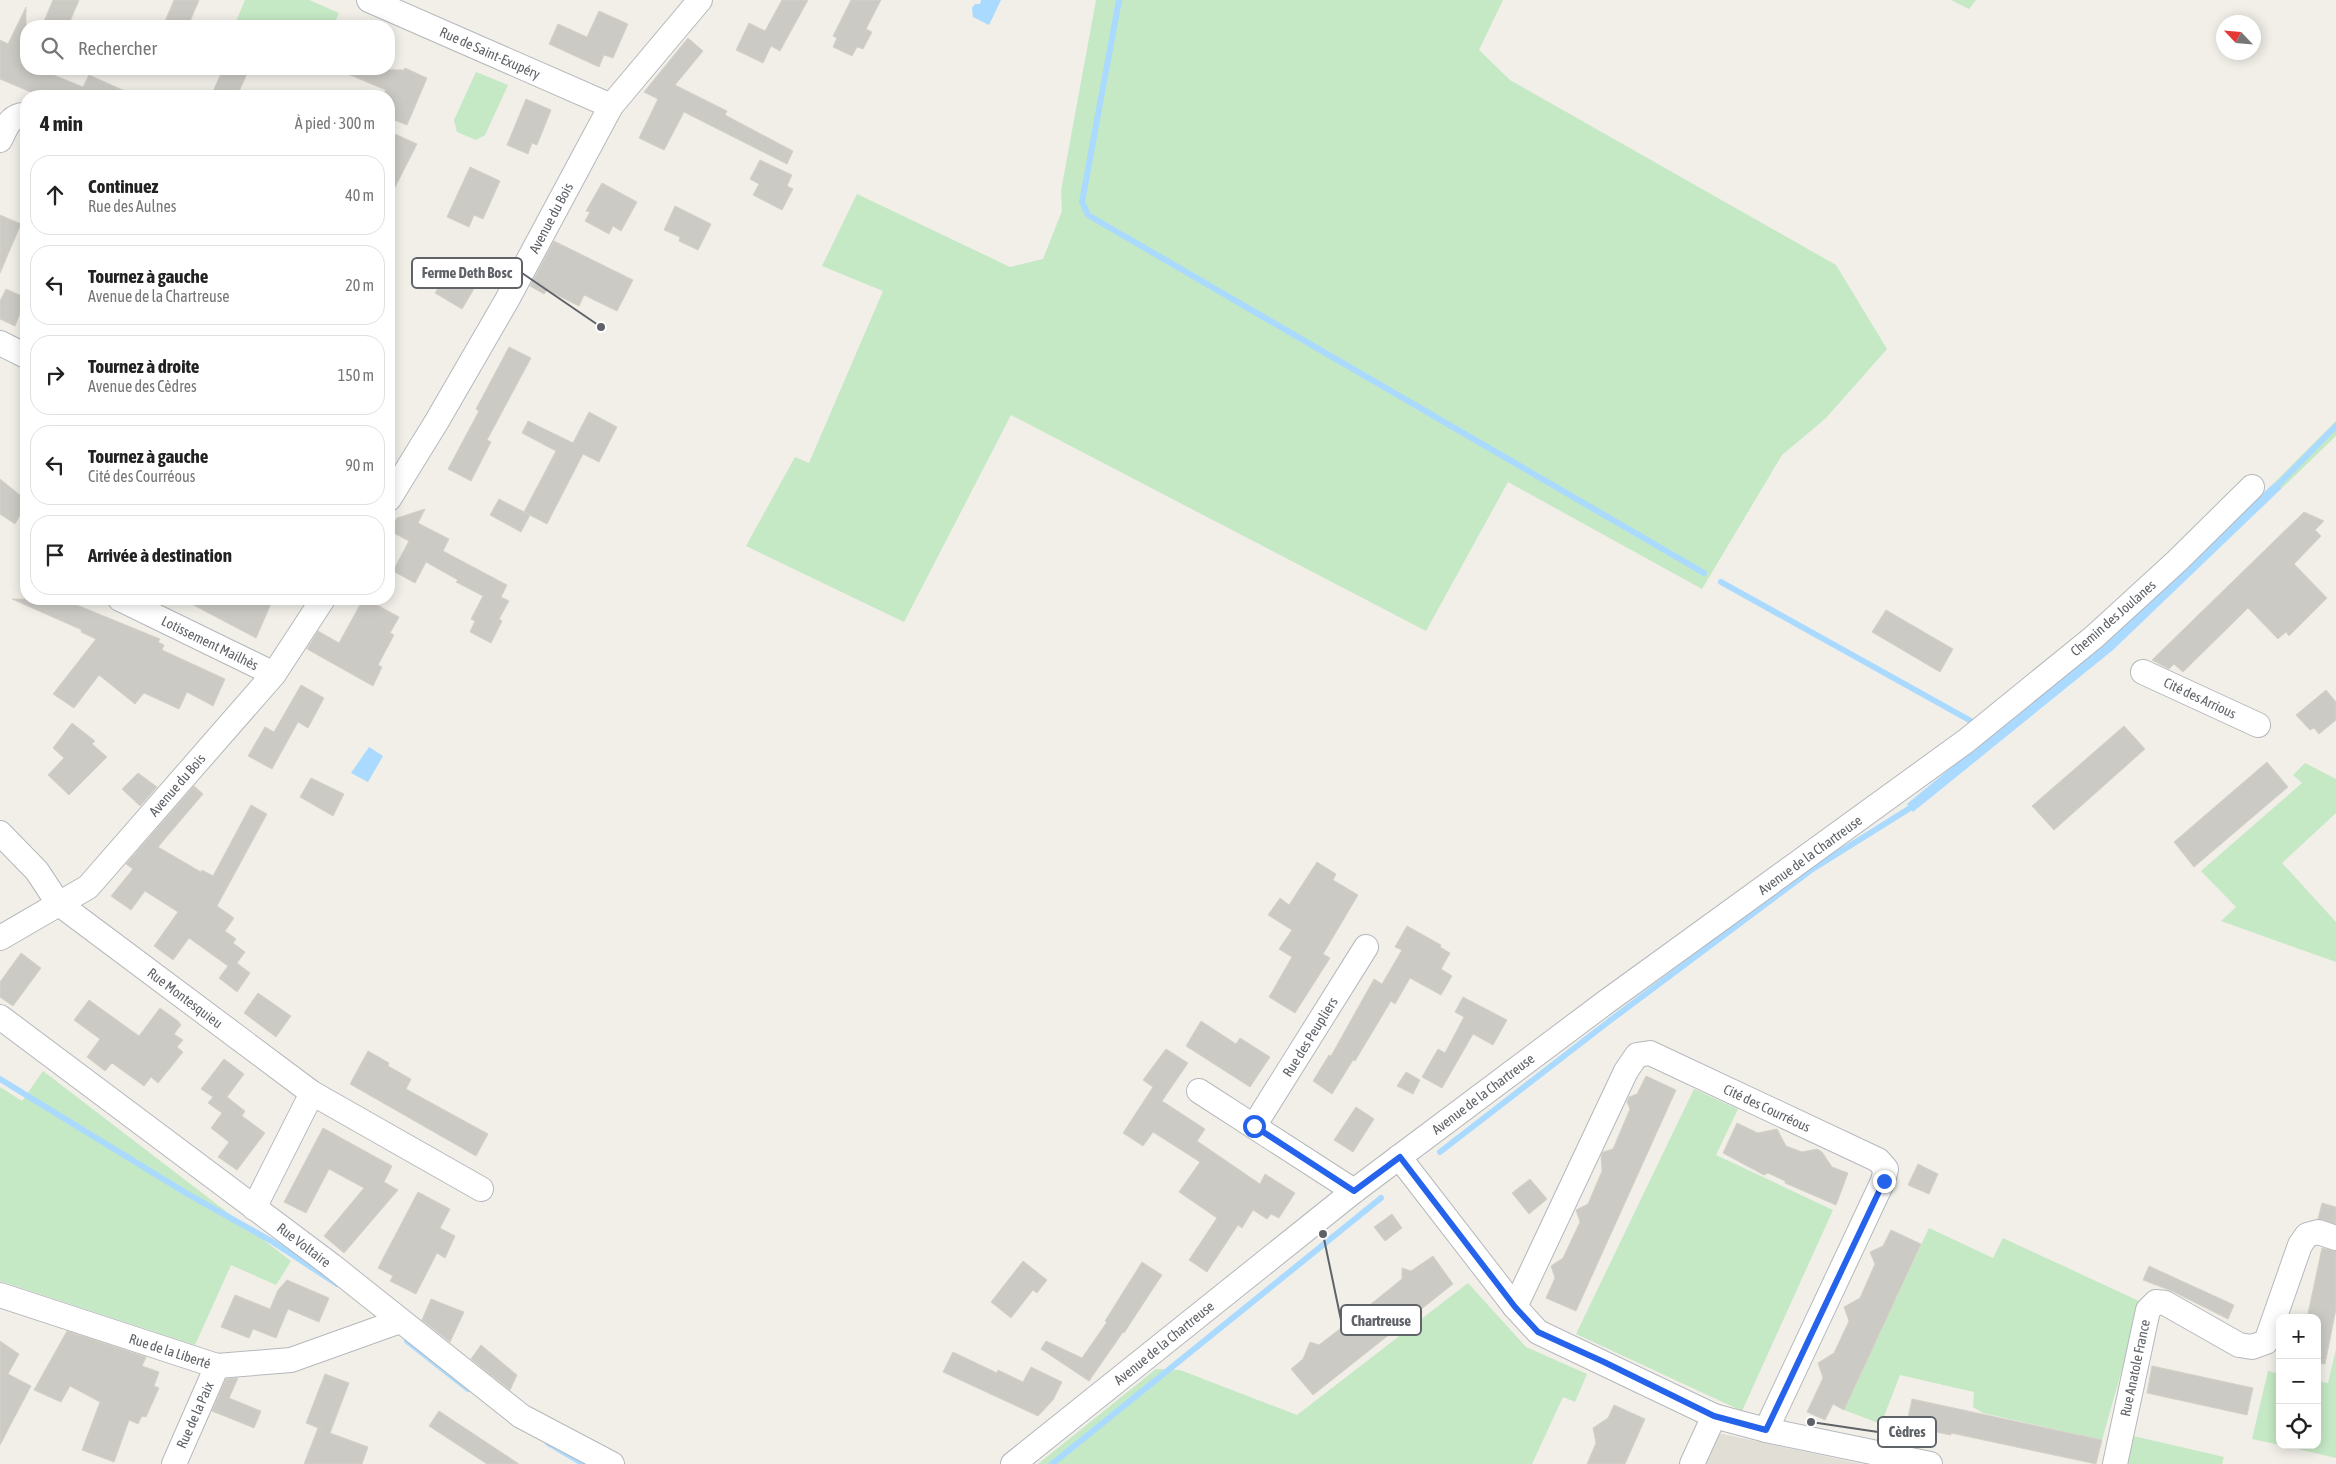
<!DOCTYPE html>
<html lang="fr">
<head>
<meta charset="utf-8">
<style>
  body { margin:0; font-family:"Asap Condensed",sans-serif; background:#f6f6f6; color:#222 }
  .controls { position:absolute; right:15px; bottom:15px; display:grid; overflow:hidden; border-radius:10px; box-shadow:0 2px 12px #0003 }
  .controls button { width:45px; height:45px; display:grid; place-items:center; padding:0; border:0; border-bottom:1px solid #e0e0e0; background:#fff; color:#222; font:25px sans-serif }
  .compass { position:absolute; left:2216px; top:15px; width:45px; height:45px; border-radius:50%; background:#fff; box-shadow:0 2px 12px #0003; rotate:296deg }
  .stop { position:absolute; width:15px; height:15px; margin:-11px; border:4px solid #2563eb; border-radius:50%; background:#fff }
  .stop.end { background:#2563eb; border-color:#fff; box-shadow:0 1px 5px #0008 }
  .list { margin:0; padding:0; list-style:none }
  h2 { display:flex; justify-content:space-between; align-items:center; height:65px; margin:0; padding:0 20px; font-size:21px }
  h2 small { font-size:16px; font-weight:400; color:#767676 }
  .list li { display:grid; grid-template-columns:32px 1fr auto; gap:15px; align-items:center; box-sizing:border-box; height:80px; margin:0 10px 10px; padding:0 10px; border:1px solid #e0e0e0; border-radius:20px }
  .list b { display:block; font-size:19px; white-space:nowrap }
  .list p { margin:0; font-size:16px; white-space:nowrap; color:#767676 }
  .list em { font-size:16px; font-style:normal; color:#767676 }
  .icon { flex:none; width:28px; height:28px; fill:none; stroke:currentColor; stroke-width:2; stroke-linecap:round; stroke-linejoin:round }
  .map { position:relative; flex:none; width:2336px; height:1464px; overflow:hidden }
  .search { position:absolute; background:#fff; box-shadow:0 2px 12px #0003; left:20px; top:20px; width:375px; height:55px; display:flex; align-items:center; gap:12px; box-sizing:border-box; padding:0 18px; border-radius:20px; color:#767676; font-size:19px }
  .panel { position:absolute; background:#fff; box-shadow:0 2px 12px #0003; left:20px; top:90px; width:375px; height:515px; border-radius:20px }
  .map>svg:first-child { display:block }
</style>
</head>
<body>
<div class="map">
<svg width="2336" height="1464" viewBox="0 0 2336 1464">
  <rect width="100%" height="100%" fill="#f1efe8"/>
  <path fill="#e1ded6" d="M1718 1433 1862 1464H1704Z"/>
  <g fill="#c5e8c5">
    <path d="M245 0H309L339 13 333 26H234Z"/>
    <path d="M1096 0H1503L1479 50 1510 80 1836 265 1887 349 1826 418 1782 455 1702 589 1508 482 1426 631 1011 415 904 622 746 546 795 457 809 463 883 291 822 266 857 194 1010 267 1043 259 1062 211 1061 191Z"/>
    <path d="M1951 0H1976L1969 9Z"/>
    <path d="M476 72 508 85 485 135 476 140 457 132 454 120Z"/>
    <path d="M2336 421V436L2282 488 2274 483Z"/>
    <path d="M2305 763 2336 779V813L2282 863 2336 922V962L2221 921 2236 907 2201 871 2302 783 2293 775Z"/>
    <path d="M43 1071 291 1261 276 1285 231 1265 195 1345 0 1281V1087L22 1101Z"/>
    <path d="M1694 1089 1738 1109 1716 1155 1833 1210 1742 1411 1576 1334Z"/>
    <path d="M1929 1228 1993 1258 2003 1238 2141 1302 2102 1440 1983 1413 1973 1407 1974 1392 1900 1375 1881 1424 1844 1410Z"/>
    <path d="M1468 1283 1526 1347 1587 1374 1575 1402 1563 1397 1532 1464H1038L1156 1369 1180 1370 1297 1415Z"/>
    <path d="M2336 1349V1458L2281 1445H2317V1381L2328 1383Z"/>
    <path d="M2268 1371 2280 1374V1445L2252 1439Z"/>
    <path d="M2129 1435 2224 1457 2222 1464H2123Z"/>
  </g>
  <g fill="#aadaff">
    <path d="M981 0H1001L989 25 973 17 972 8 975 4H980Z"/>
    <path d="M2274 483 2282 488 2113 650 1913 812 1907 804 2109 637Z"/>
    <path d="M369 747 383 756 368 782 351 773Z"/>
  </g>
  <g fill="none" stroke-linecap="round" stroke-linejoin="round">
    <g stroke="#aadaff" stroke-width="6">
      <path d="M1119 0 1082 202 1088 215 1704 573"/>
      <path d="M2272 491 2336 426"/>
      <path d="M1721 582 1971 721"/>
      <path d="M0 1079 186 1193 273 1242 337 1284"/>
      <path d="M1440 1152 1612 1019 1811 870 1915 805"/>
      <path d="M407 1341 468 1389"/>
      <path d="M548 1443 584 1464"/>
      <path d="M1052 1464 1381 1198"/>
    </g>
  </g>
  <g fill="#cccac5" stroke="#d6d1c6">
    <path d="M53 0H79L68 26H54L44 21Z"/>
    <path d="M174 0H199L188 26H163Z"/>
    <path d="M782 0H808L780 51 771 46 763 63 736 50 749 23 765 31Z"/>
    <path d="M851 0H881L866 29 872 32 863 49 857 47 852 56 833 47 837 38 833 36Z"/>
    <path d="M26 7V69H39L83 87 89 75 136 96H40L0 79V40L8 44Z"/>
    <path d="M599 11 628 24 613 58 604 55 599 67 549 44 558 24 587 37Z"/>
    <path d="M688 38 703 51 675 85 727 111 725 115 793 151 787 164 684 112 664 150 639 138 658 99 644 92Z"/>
    <path d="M405 68 427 78 407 125 389 118V96H383L386 90 336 69 404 70Z"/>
    <path d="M223 69H249L237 96H211Z"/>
    <path d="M526 99 551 110 537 145 532 143 528 154 507 145Z"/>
    <path d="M395 134 417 144 389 199V148Z"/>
    <path d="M760 160 792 175 787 186 793 189 782 210 753 195 759 184 750 179Z"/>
    <path d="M470 167 500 181 483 219 474 215 469 227 447 217Z"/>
    <path d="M602 183 637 202 621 231 613 226 609 234 585 221 590 212 586 211Z"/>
    <path d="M675 206 711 224 698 250 679 241 680 237 664 230Z"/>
    <path d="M0 215 21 224 0 273Z"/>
    <path d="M554 241 633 280 617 311 584 295 579 306 547 290 544 294 530 286Z"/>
    <path d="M465 261 484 272 462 309 435 293 445 277 452 281Z"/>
    <path d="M6 289 26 298 15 326 0 319V301Z"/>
    <path d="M509 347 531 358 487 440 491 442 471 481 448 469 479 411 476 409Z"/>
    <path d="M589 412 617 427 599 462 583 454 547 524 524 512 556 451 522 433 528 421 573 443Z"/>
    <path d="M0 479 26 500V505L15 524 0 514Z"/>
    <path d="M499 499 530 515 521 532 490 515Z"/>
    <path d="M425 509 418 523 449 539 443 551 507 585 501 597 509 601 499 619 502 621 491 643 470 632 475 621 471 619 483 596 456 582 458 580 426 562 415 583 393 571 409 541 390 531 397 518Z"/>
    <path d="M2304 512 2324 521 2315 530 2321 536 2294 564 2327 598 2289 636 2286 632 2278 639 2248 608 2183 672 2174 664 2169 669 2152 660Z"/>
    <path d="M12 599H62L160 639 158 642 164 645 162 650 225 679 213 706 187 692 179 709 144 693 135 704 99 675 74 708 53 694 96 639 81 632 82 630Z"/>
    <path d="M182 599H273L256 638Z"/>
    <path d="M368 600 399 617 390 633 394 635 378 665 382 667 373 686 307 649 318 631 339 643 361 603 365 605Z"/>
    <path d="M1886 610 1953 649 1940 672 1872 632Z"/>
    <path d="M301 685 324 698 308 728 298 722 272 769 248 756 265 727 274 732Z"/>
    <path d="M2326 690 2336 702V720L2319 734 2314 728 2310 730 2296 715Z"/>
    <path d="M72 723 95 741 92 744 107 757 69 795 48 775 64 758 53 748Z"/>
    <path d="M2124 726 2145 749 2054 830 2032 806Z"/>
    <path d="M2267 762 2288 787 2194 867 2174 842Z"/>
    <path d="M138 773 157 787 140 806 122 789Z"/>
    <path d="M311 778 344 794 333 816 300 797Z"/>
    <path d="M194 786 203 794 158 847 201 872 202 870 213 876 251 805 267 814 217 906 234 918 225 931 236 939 233 943 245 952 237 963 250 973 237 992 219 978 228 966 189 938 173 960 154 946 178 912 145 891 131 910 111 896 133 869 126 864Z"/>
    <path d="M1317 862 1336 874 1333 880 1358 895 1323 954 1330 958 1295 1013 1269 997 1292 957 1279 949 1292 930 1268 915 1280 898 1289 905Z"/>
    <path d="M1407 926 1441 945 1440 947 1450 953 1441 969 1452 976 1441 995 1410 978 1395 1004 1391 1001 1355 1061 1353 1060 1332 1094 1313 1081 1329 1055 1331 1056 1374 979 1382 984 1402 950 1395 947Z"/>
    <path d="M21 953 41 968 13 1006 0 997V982Z"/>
    <path d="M258 993 291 1016 276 1037 244 1013Z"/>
    <path d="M1463 997 1507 1020 1493 1045 1473 1034 1442 1088 1422 1077 1438 1049 1445 1053 1464 1017 1455 1012Z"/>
    <path d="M89 1000 139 1036 160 1008 178 1021 181 1025 174 1034 183 1040 177 1047 183 1052 158 1083 151 1077 144 1086 112 1063 105 1071 87 1057 100 1039 74 1020Z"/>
    <path d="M1201 1021 1236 1044 1240 1038 1270 1057 1250 1087 1186 1046Z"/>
    <path d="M1166 1049 1188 1063 1162 1101 1205 1129 1197 1141 1260 1184 1265 1174 1295 1193 1279 1218 1271 1214 1267 1219 1253 1210 1242 1228 1238 1225 1207 1272 1189 1260 1217 1218 1179 1192 1200 1162 1153 1132 1143 1146 1123 1133 1153 1087 1143 1080Z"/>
    <path d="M368 1051 389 1063 388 1066 411 1079 406 1089 488 1134 476 1156 350 1084Z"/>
    <path d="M224 1059 244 1074 227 1097 245 1111 242 1116 265 1133 237 1170 218 1157 229 1142 211 1128 222 1113 208 1103 213 1097 201 1089Z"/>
    <path d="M1406 1072 1420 1080 1413 1094 1397 1086Z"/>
    <path d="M1646 1076 1676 1090 1576 1311 1546 1298 1555 1278 1551 1266 1563 1258 1580 1222 1576 1210 1588 1204 1602 1171 1601 1156 1603 1152 1613 1149 1630 1109 1627 1102 1629 1097 1637 1094Z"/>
    <path d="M1356 1107 1374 1119 1353 1152 1334 1140Z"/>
    <path d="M1737 1123 1758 1133 1777 1129 1786 1146 1802 1152 1817 1149 1822 1152 1832 1167 1848 1173 1836 1205 1785 1183V1181L1768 1173 1764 1175 1723 1153Z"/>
    <path d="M323 1128 392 1166 384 1182 398 1190 344 1253 324 1236 364 1188 329 1169 306 1213 284 1202Z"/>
    <path d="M1918 1164 1938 1174 1929 1194 1908 1185Z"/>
    <path d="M1530 1179 1547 1199 1529 1214 1512 1193Z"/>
    <path d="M418 1192 450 1209 440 1228 455 1236 445 1258 437 1253 416 1294 390 1281 393 1276 378 1268Z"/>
    <path d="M2322 1203 2336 1207V1224L2318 1219Z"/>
    <path d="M1392 1214 1402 1228 1385 1241 1374 1227Z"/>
    <path d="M1891 1230 1921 1244 1844 1410 1833 1404 1825 1420 1807 1412 1823 1378 1818 1363 1834 1353 1849 1321 1844 1307 1860 1298 1875 1264 1870 1252 1883 1246Z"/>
    <path d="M2322 1248 2336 1251V1309L2325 1364 2317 1363V1318H2307Z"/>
    <path d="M1433 1256 1453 1284 1313 1395 1291 1369 1303 1359 1310 1342 1319 1345 1354 1318 1355 1308H1366L1402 1279V1268L1411 1271Z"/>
    <path d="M1023 1261 1047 1280 1037 1293 1033 1290 1011 1318 991 1302Z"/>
    <path d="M1142 1262 1162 1275 1124 1333 1123 1332 1089 1381 1041 1349 1046 1341 1082 1358 1107 1322 1105 1321Z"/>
    <path d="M2149 1266 2234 1305 2228 1319 2172 1291 2143 1280Z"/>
    <path d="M287 1280 329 1298 319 1322 288 1309 276 1338 253 1329 249 1338 221 1327 235 1295 270 1309 278 1290Z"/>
    <path d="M431 1299 464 1312 450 1342 422 1320Z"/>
    <path d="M67 1331 146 1357 142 1366 159 1372 154 1386 159 1388 146 1417 142 1416 138 1424 129 1420 114 1462 82 1450 100 1402 70 1386 61 1402 34 1390Z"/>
    <path d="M0 1341 19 1354 8 1374 31 1386 0 1445Z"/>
    <path d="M481 1345 517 1375 510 1390 471 1359Z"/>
    <path d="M953 1352 997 1373 998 1370 1023 1382 1031 1367 1062 1382 1053 1400 1038 1416 943 1372Z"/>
    <path d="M2152 1366 2253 1388 2247 1415 2147 1393Z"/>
    <path d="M325 1374 349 1383 330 1433 368 1447 362 1464H304L318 1428 323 1430 306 1423Z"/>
    <path d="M238 1378 229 1398 261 1411 254 1428 212 1411 226 1379Z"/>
    <path d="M1912 1399 2102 1440 2096 1464 1951 1433V1435L1925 1430 1927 1422 1908 1418Z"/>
    <path d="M1614 1405 1645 1419 1625 1464H1587L1596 1443 1593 1428 1608 1418Z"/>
    <path d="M439 1411 519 1464H487L429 1426Z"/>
  </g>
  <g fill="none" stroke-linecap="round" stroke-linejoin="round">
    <g stroke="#b5b8bc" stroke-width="26">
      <g id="minor">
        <path d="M369 0 611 106"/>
        <path d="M0 140C6 128 10 114 26 115"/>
        <path d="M0 343 26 356"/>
        <path d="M389 499 437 421 507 300 611 106 700 0"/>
        <path d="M120 599 274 674"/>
        <path d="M2143 672 2258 725"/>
        <path d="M0 833 37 871 58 903 312 1093 481 1189"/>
        <path d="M0 938 88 887 274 674 323 599"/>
        <path d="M0 1017 331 1265 521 1416 612 1464"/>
        <path d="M1199 1091 1354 1191"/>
        <path d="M1254 1126 1366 947"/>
        <path d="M1399 1157 1515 1307 1538 1332 1714 1416 1766 1430 1930 1464"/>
        <path d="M254 1208 312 1093"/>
        <path d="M0 1295 217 1366 291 1360 400 1321"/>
        <path d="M1515 1307 1626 1071 1637 1055 1650 1053 1878 1160 1886 1169 1883 1181 1766 1430"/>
        <path d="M174 1464 217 1366"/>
        <path d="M1013 1464 1354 1191 1606 1002 1966 741 2094 637 2177 561 2252 487"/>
        <path d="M1692 1464 1714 1416"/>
        <path d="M2115 1464 2148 1310 2156 1302 2165 1303 2239 1345 2252 1347 2266 1342 2300 1245 2307 1235 2318 1232 2336 1238"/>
      </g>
    </g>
    <use href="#minor" stroke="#fff" stroke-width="24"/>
  </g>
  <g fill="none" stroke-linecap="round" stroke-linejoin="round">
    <path stroke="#2563eb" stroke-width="6" d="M1254 1126 1354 1191 1400 1157 1515 1307 1538 1332 1604 1362 1714 1416 1766 1430 1884 1181"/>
  </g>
  <g text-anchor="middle" stroke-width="5" stroke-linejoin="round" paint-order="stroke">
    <g font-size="14" fill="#5f6368" stroke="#fff">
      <text transform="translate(490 53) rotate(24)" y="5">Rue de Saint-Exupéry</text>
      <text transform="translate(551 218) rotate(-62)" y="5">Avenue du Bois</text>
      <text transform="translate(2113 618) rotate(-41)" y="5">Chemin des Joulanes</text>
      <text transform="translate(210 643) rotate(26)" y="5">Lotissement Mailhès</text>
      <text transform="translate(2200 698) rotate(25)" y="5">Cité des Arrious</text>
      <text transform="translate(177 785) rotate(-49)" y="5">Avenue du Bois</text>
      <text transform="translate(1810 855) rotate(-36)" y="5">Avenue de la Chartreuse</text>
      <text transform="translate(185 998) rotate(37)" y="5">Rue Montesquieu</text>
      <text transform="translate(1310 1037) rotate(-58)" y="5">Rue des Peupliers</text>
      <text transform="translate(1483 1094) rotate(-37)" y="5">Avenue de la Chartreuse</text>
      <text transform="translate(1767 1108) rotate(25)" y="5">Cité des Courréous</text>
      <text transform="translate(304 1245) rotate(37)" y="5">Rue Voltaire</text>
      <text transform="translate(1164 1343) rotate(-39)" y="5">Avenue de la Chartreuse</text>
      <text transform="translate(170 1351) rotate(18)" y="5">Rue de la Liberté</text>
      <text transform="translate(2135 1368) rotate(-78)" y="5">Rue Anatole France</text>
      <text transform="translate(195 1415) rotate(-66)" y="5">Rue de la Paix</text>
    </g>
  </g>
  <path fill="none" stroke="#5f6368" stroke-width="2" d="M601 327L522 273M1323 1234L1341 1320M1811 1422L1878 1432"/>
  <g fill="#5f6368" stroke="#fff" stroke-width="2">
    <circle cx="601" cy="327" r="5"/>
    <circle cx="1323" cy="1234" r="5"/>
    <circle cx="1811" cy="1422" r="5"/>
  </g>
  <g fill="#fff" stroke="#5f6368" stroke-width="2">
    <rect x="412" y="258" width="110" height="30" rx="5"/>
    <rect x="1341" y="1305" width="80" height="30" rx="5"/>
    <rect x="1878" y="1417" width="58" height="30" rx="5"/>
  </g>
  <g font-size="15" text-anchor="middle" font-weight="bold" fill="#5f6368">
    <text x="467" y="278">Ferme Deth Bosc</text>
    <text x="1381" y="1326">Chartreuse</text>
    <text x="1907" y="1437">Cèdres</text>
  </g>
</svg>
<div class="controls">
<button>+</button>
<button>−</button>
<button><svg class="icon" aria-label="locate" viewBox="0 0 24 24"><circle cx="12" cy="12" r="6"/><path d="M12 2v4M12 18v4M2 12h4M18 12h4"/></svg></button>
</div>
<svg class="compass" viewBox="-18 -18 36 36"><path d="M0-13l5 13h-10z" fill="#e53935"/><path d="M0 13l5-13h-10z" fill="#767676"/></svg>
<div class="stop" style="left:1254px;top:1126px"></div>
<div class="stop end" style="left:1884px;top:1181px"></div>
<div class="search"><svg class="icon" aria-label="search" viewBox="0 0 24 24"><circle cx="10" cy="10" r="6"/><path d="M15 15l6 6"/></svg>Rechercher</div>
<section class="panel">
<h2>4 min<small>À pied · 300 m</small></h2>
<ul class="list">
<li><svg class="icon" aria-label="ahead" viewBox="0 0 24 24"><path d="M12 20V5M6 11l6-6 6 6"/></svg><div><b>Continuez</b><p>Rue des Aulnes</p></div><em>40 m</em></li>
<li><svg class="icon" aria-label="left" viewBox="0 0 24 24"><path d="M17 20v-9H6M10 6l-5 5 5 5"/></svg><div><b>Tournez à gauche</b><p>Avenue de la Chartreuse</p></div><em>20 m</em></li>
<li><svg class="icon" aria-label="right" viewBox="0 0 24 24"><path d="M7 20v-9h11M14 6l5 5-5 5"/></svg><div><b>Tournez à droite</b><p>Avenue des Cèdres</p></div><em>150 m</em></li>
<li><svg class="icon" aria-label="left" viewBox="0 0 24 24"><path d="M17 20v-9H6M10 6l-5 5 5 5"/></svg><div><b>Tournez à gauche</b><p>Cité des Courréous</p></div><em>90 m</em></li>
<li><svg class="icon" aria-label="arrive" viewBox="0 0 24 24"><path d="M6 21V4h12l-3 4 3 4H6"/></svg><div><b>Arrivée à destination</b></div></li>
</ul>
</section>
</div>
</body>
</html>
